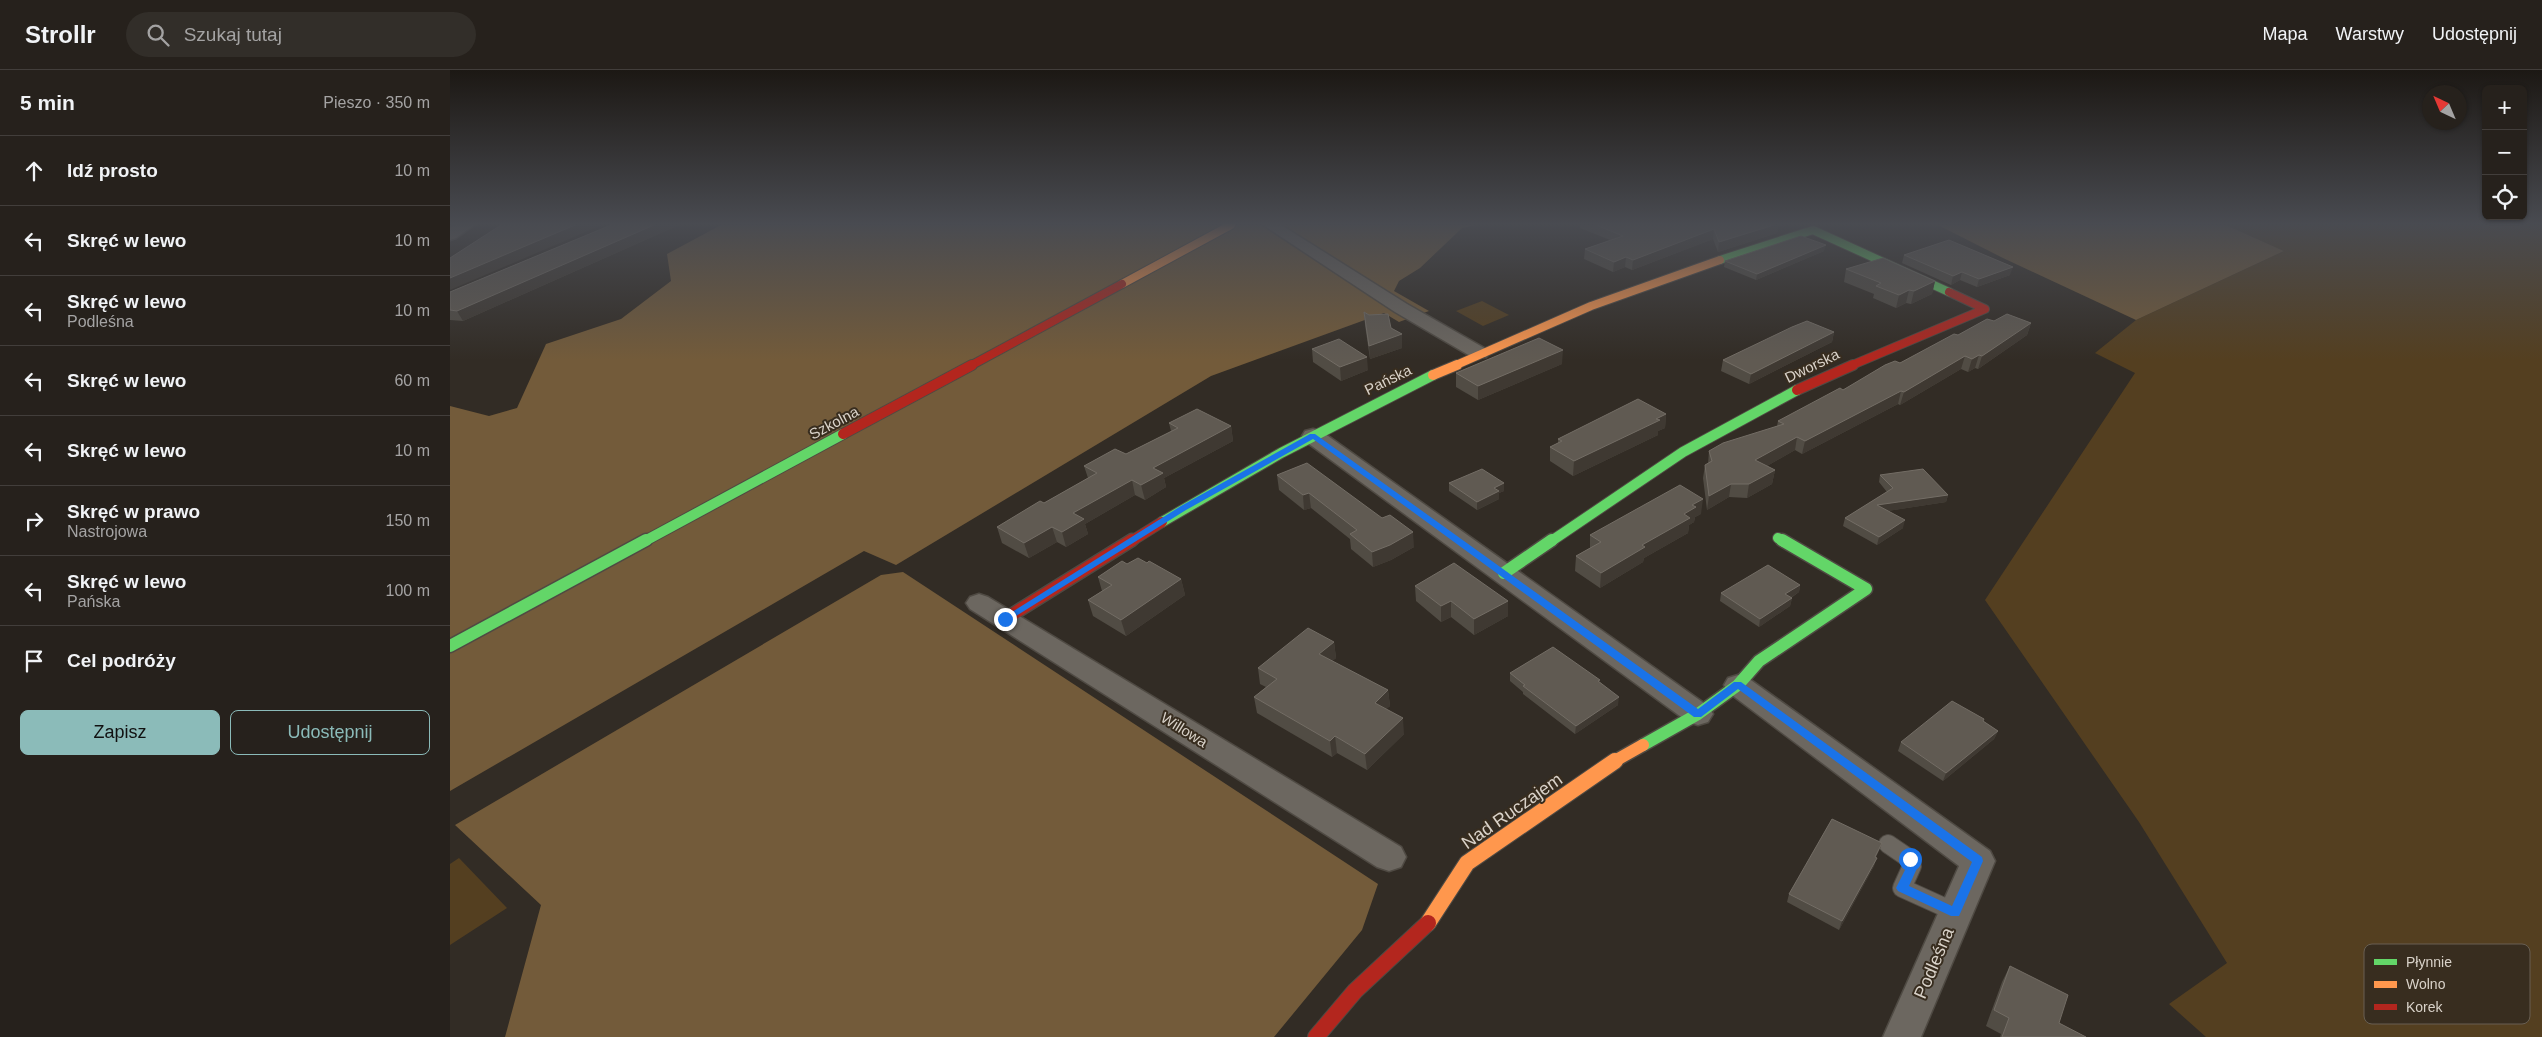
<!DOCTYPE html>
<html lang="pl">
<head>
<meta charset="utf-8">
<style>
  body { margin:0; font-family:Arial,sans-serif; background:#322e29; color:#f1f3f6 }
  .controls { position:absolute; right:15px; top:15px; display:grid; overflow:hidden; border-radius:8px; box-shadow:0 1px 4px #0004 }
  .controls button { width:45px; height:45px; display:grid; place-items:center; padding:0; border:0; border-bottom:1px solid #423e3b; background:#26211c; color:#f1f3f6; font:25px sans-serif }
  .compass { position:absolute; left:1972px; top:15px; width:45px; height:45px; border-radius:50%; background:#26211c; box-shadow:0 1px 4px #0004; rotate:316deg }
  .stop { position:absolute; width:15px; height:15px; margin:-11px; border:4px solid #1a73e8; border-radius:50%; background:#fff }
  .stop.end { background:#1a73e8; border-color:#fff; box-shadow:0 1px 5px #0008 }
  .list { margin:0; padding:0; list-style:none }
  h2 { display:flex; justify-content:space-between; align-items:center; height:65px; margin:0; padding:0 20px; font-size:21px }
  h2 small { font-size:16px; font-weight:400; color:#a4a3a3 }
  .list li { display:grid; grid-template-columns:32px 1fr auto; gap:15px; align-items:center; box-sizing:border-box; height:70px; padding:0 20px; border-top:1px solid #423e3b }
  .list b { display:block; font-size:19px; white-space:nowrap }
  .list p { margin:0; font-size:16px; white-space:nowrap; color:#a4a3a3 }
  .list em { font-size:16px; font-style:normal; color:#a4a3a3 }
  .actions { display:flex; gap:10px; padding:15px 20px }
  .actions a { flex:1; padding:11px 0; border:1px solid #8bbbb9; border-radius:8px; text-align:center; font-size:18px; color:#8bbbb9 }
  .actions .main { background:#8bbbb9; color:#111 }
  .icon { flex:none; width:28px; height:28px; fill:none; stroke:currentColor; stroke-width:2; stroke-linecap:round; stroke-linejoin:round }
  .map { position:relative; flex:none; width:2092px; height:967px; overflow:hidden }
  header { display:flex; align-items:center; gap:30px; box-sizing:border-box; height:70px; padding:0 25px; background:#26211c; border-bottom:1px solid #423e3b }
  header strong { font-size:24px }
  nav { display:flex; gap:28px; margin-inline-start:auto; font-size:18px }
  .search { width:350px; height:45px; background:#322e29; display:flex; align-items:center; gap:12px; box-sizing:border-box; padding:0 18px; border-radius:28px; color:#a4a3a3; font-size:19px }
  main { display:flex }
  aside { flex:1; background:#26211c }
  .map>svg:first-child { display:block }
</style>
</head>
<body>
<header>
<strong>Strollr</strong>
<div class="search"><svg class="icon" aria-label="search" viewBox="0 0 24 24"><circle cx="10" cy="10" r="6"/><path d="M15 15l6 6"/></svg>Szukaj tutaj</div>
<nav><a>Mapa</a><a>Warstwy</a><a>Udostępnij</a></nav>
</header>
<main>
<aside>
<h2>5 min<small>Pieszo · 350 m</small></h2>
<ul class="list">
<li><svg class="icon" aria-label="ahead" viewBox="0 0 24 24"><path d="M12 20V5M6 11l6-6 6 6"/></svg><div><b>Idź prosto</b></div><em>10 m</em></li>
<li><svg class="icon" aria-label="left" viewBox="0 0 24 24"><path d="M17 20v-9H6M10 6l-5 5 5 5"/></svg><div><b>Skręć w lewo</b></div><em>10 m</em></li>
<li><svg class="icon" aria-label="left" viewBox="0 0 24 24"><path d="M17 20v-9H6M10 6l-5 5 5 5"/></svg><div><b>Skręć w lewo</b><p>Podleśna</p></div><em>10 m</em></li>
<li><svg class="icon" aria-label="left" viewBox="0 0 24 24"><path d="M17 20v-9H6M10 6l-5 5 5 5"/></svg><div><b>Skręć w lewo</b></div><em>60 m</em></li>
<li><svg class="icon" aria-label="left" viewBox="0 0 24 24"><path d="M17 20v-9H6M10 6l-5 5 5 5"/></svg><div><b>Skręć w lewo</b></div><em>10 m</em></li>
<li><svg class="icon" aria-label="right" viewBox="0 0 24 24"><path d="M7 20v-9h11M14 6l5 5-5 5"/></svg><div><b>Skręć w prawo</b><p>Nastrojowa</p></div><em>150 m</em></li>
<li><svg class="icon" aria-label="left" viewBox="0 0 24 24"><path d="M17 20v-9H6M10 6l-5 5 5 5"/></svg><div><b>Skręć w lewo</b><p>Pańska</p></div><em>100 m</em></li>
<li><svg class="icon" aria-label="arrive" viewBox="0 0 24 24"><path d="M6 21V4h12l-3 4 3 4H6"/></svg><div><b>Cel podróży</b></div></li>
</ul>
<div class="actions"><a class="main">Zapisz</a><a>Udostępnij</a></div>
</aside>
<div class="map">
<svg width="2092" height="967" viewBox="0 0 2092 967">
  <rect width="100%" height="100%" fill="#322c25"/>
  <g fill="#543f20">
    <path d="M1776 155H2092V967H1756L1719 934 1777 893 1689 752 1535 530 1685 303 1645 283 1686 250 1834 181Z"/>
    <path d="M1032 231 1059 245 1033 256 1006 241Z"/>
    <path d="M9 788 57 838 0 875V794Z"/>
  </g>
  <g fill="#735b3a">
    <path d="M271 155H1026L1012 158 970 198 949 211 944 221 979 241 949 252 934 243 761 306 446 495 414 481 0 721V336L39 346 67 338 96 274 171 249 221 211 217 184Z"/>
    <path d="M1488 155H1776L1834 181 1686 250 1553 188Z"/>
    <path d="M453 502 928 814 912 860 824 967H55L91 835 5 755 431 505Z"/>
  </g>
  <g fill="none" stroke-linecap="round" stroke-linejoin="round">
    <g stroke="#4f4a43" stroke-width="20">
      <path id="lane" d="M1438 774 1460 789 1462 796 1452 818 1505 842"/>
    </g>
    <g stroke="#4f4a43" stroke-width="3">
      <g id="street">
        <path d="M5 155H24L6 168 0 170V158Z"/>
        <path d="M813 155H831L957 234 1036 279 1039 283 1036 287H1022L945 242Z"/>
        <path d="M863 359 871 361 1258 636 1263 644 1258 652 1248 655 1238 652 855 371 852 366 855 361Z"/>
        <path d="M529 524 538 527 951 777 956 787 951 797 939 801 927 797 520 539 516 533 520 527Z"/>
        <path d="M1288 605 1298 608 1540 781 1545 791 1471 967H1433L1509 796 1278 622 1274 615 1278 608Z"/>
      </g>
    </g>
    <g stroke="#4f4a43" stroke-width="10">
      <path id="fast-far2" d="M1270 190 1363 160 1499 222"/>
    </g>
    <g stroke="#4f4a43" stroke-width="12">
      <g id="fast-far1">
        <path d="M712 452 831 383 983 305"/>
        <path d="M1328 468 1334 472"/>
        <path d="M193 472 393 364"/>
        <path d="M1100 472 1233 382 1347 320"/>
      </g>
    </g>
    <g stroke="#4f4a43" stroke-width="15">
      <g id="fast">
        <path d="M1054 503 1102 470"/>
        <path d="M0 576 196 470"/>
        <path d="M1193 675 1248 644 1288 615 1309 591 1416 519 1332 470"/>
      </g>
    </g>
    <g stroke="#4f4a43" stroke-width="10">
      <g id="slow-far3">
        <path d="M672 214 781 155"/>
        <path d="M1004 296 1141 236 1270 190"/>
      </g>
    </g>
    <g stroke="#4f4a43" stroke-width="12">
      <path id="slow-far2" d="M983 305 1007 295"/>
    </g>
    <g stroke="#4f4a43" stroke-width="15">
      <path id="slow-far1" d="M1163 692 1193 675"/>
    </g>
    <g stroke="#4f4a43" stroke-width="18">
      <path id="slow" d="M978 853 1017 793 1165 691"/>
    </g>
    <g stroke="#4f4a43" stroke-width="10">
      <g id="jam-far3">
        <path d="M520 296 672 214"/>
        <path d="M1400 296 1535 239 1499 222"/>
      </g>
    </g>
    <g stroke="#4f4a43" stroke-width="12">
      <g id="jam-far2">
        <path d="M1347 320 1403 295"/>
        <path d="M393 364 522 295"/>
        <path d="M680 472 712 452"/>
      </g>
    </g>
    <g stroke="#4f4a43" stroke-width="15">
      <path id="jam-far1" d="M555 549 682 470"/>
    </g>
    <g stroke="#4f4a43" stroke-width="18">
      <path id="jam" d="M866 967 905 921 978 853"/>
    </g>
    <use href="#lane" stroke="#6c6760" stroke-width="18"/>
    <use href="#street" fill="#6c6760" fill-rule="evenodd"/>
    <use href="#fast-far2" stroke="#63d668" stroke-width="8"/>
    <use href="#fast-far1" stroke="#63d668" stroke-width="10"/>
    <use href="#fast" stroke="#63d668" stroke-width="12"/>
    <use href="#slow-far3" stroke="#ff974d" stroke-width="8"/>
    <use href="#slow-far2" stroke="#ff974d" stroke-width="10"/>
    <use href="#slow-far1" stroke="#ff974d" stroke-width="12"/>
    <use href="#slow" stroke="#ff974d" stroke-width="16"/>
    <use href="#jam-far3" stroke="#b3261e" stroke-width="8"/>
    <use href="#jam-far2" stroke="#b3261e" stroke-width="10"/>
    <use href="#jam-far1" stroke="#b3261e" stroke-width="12"/>
    <use href="#jam" stroke="#b3261e" stroke-width="16"/>
  </g>
  <g fill="#514c44">
    <path d="M161 155H229L13 251 0 250V222Z"/>
    <path d="M1130 155H1334L1328 157 1327 163 1268 182 1263 169 1182 200 1175 197 1163 202 1134 189 1135 179 1160 170 1130 158Z"/>
    <path d="M1374 181 1306 210 1274 197 1275 191Z"/>
    <path d="M1454 185 1560 205 1527 217 1510 210 1501 215 1452 193Z"/>
    <path d="M1396 199 1485 211 1482 224 1461 234 1456 233 1446 238 1423 228 1424 224 1394 212Z"/>
    <path d="M914 242 952 264V278L920 289 915 255Z"/>
    <path d="M1544 251 1581 253 1577 265 1528 299 1525 298 1518 302 1511 299 1450 335 1448 334 1352 384 1345 380 1317 396 1325 400 1322 414 1297 428 1279 427 1257 440 1253 408 1255 395 1258 394 1259 381 1327 356 1328 351 1508 265Z"/>
    <path d="M1384 262 1382 272 1299 314 1271 301 1273 290Z"/>
    <path d="M862 279 918 300 891 311 863 292Z"/>
    <path d="M1112 294 1028 330 1006 317V303Z"/>
    <path d="M1216 344 1215 358 1208 361V365L1123 406 1100 391V377L1108 373V369Z"/>
    <path d="M719 353 781 356 783 371 714 408 716 417 695 430 685 425 635 454 638 464 616 477 607 472 579 488 552 473 547 457 594 433 638 408 634 396 676 384 721 361Z"/>
    <path d="M827 405 964 477 941 490 923 497 901 479 900 469 861 438 854 440 829 420Z"/>
    <path d="M1430 405 1498 425 1496 432 1437 441 1453 458 1427 475 1393 456 1395 448 1437 422 1429 412Z"/>
    <path d="M999 413H1054V421L1049 423V429L1027 440 999 421Z"/>
    <path d="M1251 444 1245 447 1244 452 1239 455 1238 463 1194 488 1193 492 1150 518 1125 501 1126 486 1140 478V465Z"/>
    <path d="M677 494 731 509 735 525 676 566 643 546 638 530 652 521 648 507Z"/>
    <path d="M1350 515 1349 522 1341 528H1342L1340 536 1309 557 1270 531 1271 523Z"/>
    <path d="M965 516 1058 531V546L1024 565 1001 547 991 552 966 531Z"/>
    <path d="M884 572 886 588 882 591 938 620 940 636 936 639 954 664 917 700 887 683 882 687 807 643 804 627 816 617 810 614 808 598Z"/>
    <path d="M1060 603 1150 612 1168 635 1125 664 1073 624V622L1060 611Z"/>
    <path d="M1534 649 1533 651 1548 661 1544 669 1493 711 1448 681 1451 672Z"/>
    <path d="M1432 773 1426 787 1424 796 1389 860 1337 832 1339 824Z"/>
    <path d="M1560 896 1609 953 1636 967H1550L1551 964 1536 956 1552 912Z"/>
  </g>
  <g fill="#3f3932">
    <path d="M125 155H152L0 220V208Z"/>
    <path d="M204 155H229L13 251 7 241Z"/>
    <path d="M1320 155H1334L1328 157 1327 163 1268 182 1269 172Z"/>
    <path d="M1264 159 1263 169 1182 200 1183 190Z"/>
    <path d="M1376 175 1374 181 1306 210 1307 204Z"/>
    <path d="M1176 187 1175 197 1163 202 1164 192Z"/>
    <path d="M1563 197 1560 205 1527 217 1529 209Z"/>
    <path d="M1512 202 1510 210 1501 215 1503 206Z"/>
    <path d="M1485 211 1482 224 1461 234 1464 221Z"/>
    <path d="M1459 220 1456 233 1446 238 1449 225Z"/>
    <path d="M1581 253 1577 265 1528 299 1532 286Z"/>
    <path d="M1384 262 1382 272 1299 314 1301 304Z"/>
    <path d="M952 264V278L920 289 919 276Z"/>
    <path d="M1113 280 1112 294 1028 330V316Z"/>
    <path d="M1529 285 1525 298 1518 302 1522 289Z"/>
    <path d="M1515 286 1511 299 1450 335 1454 322Z"/>
    <path d="M917 287 918 300 891 311 890 297Z"/>
    <path d="M1451 321 1448 334 1352 384 1355 371Z"/>
    <path d="M1216 344 1215 358 1208 361V365L1123 406 1124 391Z"/>
    <path d="M781 356 783 371 714 408 716 417 695 430 691 415 703 398Z"/>
    <path d="M1347 367 1345 380 1303 404 1305 390Z"/>
    <path d="M1325 400 1322 414 1297 428 1299 414Z"/>
    <path d="M682 410 685 425 635 454 638 464 616 477 612 462 623 443Z"/>
    <path d="M1054 413V421L1049 423V429L1027 440V432L1044 418Z"/>
    <path d="M1281 414 1279 427 1257 440 1259 426Z"/>
    <path d="M859 423 861 438 854 440 853 425Z"/>
    <path d="M1498 425 1496 432 1425 443 1427 435Z"/>
    <path d="M1253 429 1251 444 1245 447 1244 452 1239 455 1238 463 1194 488 1193 492 1150 518 1151 503 1192 475 1234 444 1242 435Z"/>
    <path d="M1455 450 1453 458 1427 475 1429 467Z"/>
    <path d="M602 457 607 472 579 488 574 473Z"/>
    <path d="M963 462 964 477 941 490 923 497 922 482Z"/>
    <path d="M731 509 735 525 676 566 671 550Z"/>
    <path d="M1350 515 1349 522 1334 532 1335 524Z"/>
    <path d="M1342 528 1340 536 1309 557 1310 549Z"/>
    <path d="M1001 531V547L991 552V536Z"/>
    <path d="M1058 531V546L1024 565V549Z"/>
    <path d="M884 572 886 588 871 600 869 584Z"/>
    <path d="M938 620 940 636 926 649 925 633Z"/>
    <path d="M1169 627 1168 635 1125 664 1126 656Z"/>
    <path d="M953 648 954 664 917 700 915 684Z"/>
    <path d="M1548 661 1544 669 1493 711 1496 703Z"/>
    <path d="M885 666 887 683 882 687 880 671Z"/>
    <path d="M1432 773 1429 781 1422 795 1425 787Z"/>
    <path d="M1427 788 1424 796 1389 860 1392 851Z"/>
  </g>
  <g fill="#605a52" stroke="#736d65">
    <path d="M51 155H125L0 208V188Z"/>
    <path d="M161 155H204L7 241 0 240V222Z"/>
    <path d="M1146 155H1324L1269 172 1264 159 1183 190 1176 187 1164 192 1135 179 1173 166Z"/>
    <path d="M1351 166 1376 175 1307 204 1275 191Z"/>
    <path d="M1499 170 1563 197 1529 209 1512 202 1503 206 1454 185Z"/>
    <path d="M1433 188 1485 211 1464 221 1459 220 1449 225 1426 216 1431 213 1396 199Z"/>
    <path d="M914 242 919 245 938 244 941 258 952 264 919 276Z"/>
    <path d="M1557 244 1581 253 1532 286 1529 285 1522 289 1515 286 1454 322 1451 321 1355 371 1347 367 1305 390 1325 400 1299 414H1281L1259 426 1255 395 1262 391 1259 381 1273 373 1334 354 1328 351 1390 318 1393 320 1435 295 1445 291 1450 293 1504 264 1508 265 1537 249 1544 251Z"/>
    <path d="M1357 251 1384 262 1301 304 1273 290 1342 257Z"/>
    <path d="M1089 268 1113 280 1028 316 1006 303Z"/>
    <path d="M889 269 917 287 890 297 862 279Z"/>
    <path d="M1188 329 1216 344 1206 349 1210 350 1124 391 1100 377 1112 371 1108 369Z"/>
    <path d="M747 339 781 356 703 398 713 403 691 415 682 410 623 443 634 449 612 462 602 457 574 473 547 457 590 431 594 433 647 403 634 396 665 379 676 384 728 358 719 353Z"/>
    <path d="M857 393 932 448 940 445 963 462 940 475 922 482 900 464 907 460 859 423 853 425 827 405Z"/>
    <path d="M1032 399 1054 413 1044 418 1049 421 1027 432 999 413Z"/>
    <path d="M1473 399 1498 425 1427 435 1455 450 1429 467 1395 448 1443 418 1430 405Z"/>
    <path d="M1230 415 1253 429 1242 435 1246 437 1234 444 1240 448 1192 475 1195 477 1151 503 1126 486 1151 472 1140 465Z"/>
    <path d="M688 488 697 493 699 491 731 509 671 550 638 530 662 515 648 507 672 491 677 494Z"/>
    <path d="M1004 493 1058 531 1024 549 1001 531 991 536 965 516Z"/>
    <path d="M1318 495 1350 515 1335 524 1342 528 1310 549 1271 523Z"/>
    <path d="M858 558 884 572 869 584 938 620 925 633 953 648 915 684 885 666 880 671 804 627 827 609 808 598Z"/>
    <path d="M1103 577 1150 610 1148 611 1169 627 1126 656 1073 616 1075 615 1060 603Z"/>
    <path d="M1502 631 1534 649 1533 651 1548 661 1496 703 1451 672Z"/>
    <path d="M1382 749 1432 773 1425 787 1427 788 1392 851 1339 824Z"/>
    <path d="M1560 896 1618 925 1609 953 1636 967H1552L1559 948 1544 940Z"/>
  </g>
  <linearGradient id="sky" x2="0" y2="1"><stop stop-color="#1c1814"/><stop offset="0.53" stop-color="#494b51"/><stop offset="1" stop-color="#494b51" stop-opacity="0"/></linearGradient>
  <rect width="2092" height="290" fill="url(#sky)"/>
  <path fill="#1a73e8" d="M860 364H865L1248 639 1284 612H1291L1532 787 1533 791 1509 846H1501L1448 821 1446 818 1457 796 1455 789 1460 784 1464 786 1468 796 1459 816 1502 836 1522 792 1288 619 1251 647H1244L863 369 736 440 558 551 551 549 731 436Z"/>
  <g text-anchor="middle" stroke-width="4" stroke-linejoin="round" paint-order="stroke">
    <g font-size="15" fill="#d9d2c9" stroke="#382d1f">
      <text transform="translate(1362 296) rotate(-26)" y="5">Dworska</text>
      <text transform="translate(938 310) rotate(-26)" y="5">Pańska</text>
      <text transform="translate(384 353) rotate(-28)" y="5">Szkolna</text>
      <text transform="translate(734 660) rotate(32)" y="5">Willowa</text>
    </g>
    <g font-size="18" fill="#d9d2c9" stroke="#382d1f">
      <text transform="translate(1062 741) rotate(-35)" y="6">Nad Ruczajem</text>
      <text transform="translate(1484 893) rotate(-67)" y="6">Podleśna</text>
    </g>
  </g>
  <rect x="1914" y="874" width="166" height="80" rx="8" fill="#382d1f" stroke="#685f52" stroke-width="1"/>
  <rect x="1924" y="889" width="23" height="6" fill="#63d668"/>
  <rect x="1924" y="911" width="23" height="7" fill="#ff974d"/>
  <rect x="1924" y="934" width="23" height="6" fill="#b3261e"/>
  <g font-size="14" fill="#d9d2c9">
    <text x="1956" y="897">Płynnie</text>
    <text x="1956" y="919">Wolno</text>
    <text x="1956" y="942">Korek</text>
  </g>
</svg>
<div class="controls">
<button>+</button>
<button>−</button>
<button><svg class="icon" aria-label="locate" viewBox="0 0 24 24"><circle cx="12" cy="12" r="6"/><path d="M12 2v4M12 18v4M2 12h4M18 12h4"/></svg></button>
</div>
<svg class="compass" viewBox="-18 -18 36 36"><path d="M0-13l5 13h-10z" fill="#e53935"/><path d="M0 13l5-13h-10z" fill="#a4a3a3"/></svg>
<div class="stop" style="left:1460px;top:789px"></div>
<div class="stop end" style="left:555px;top:549px"></div>
</div>
</main>
</body>
</html>
